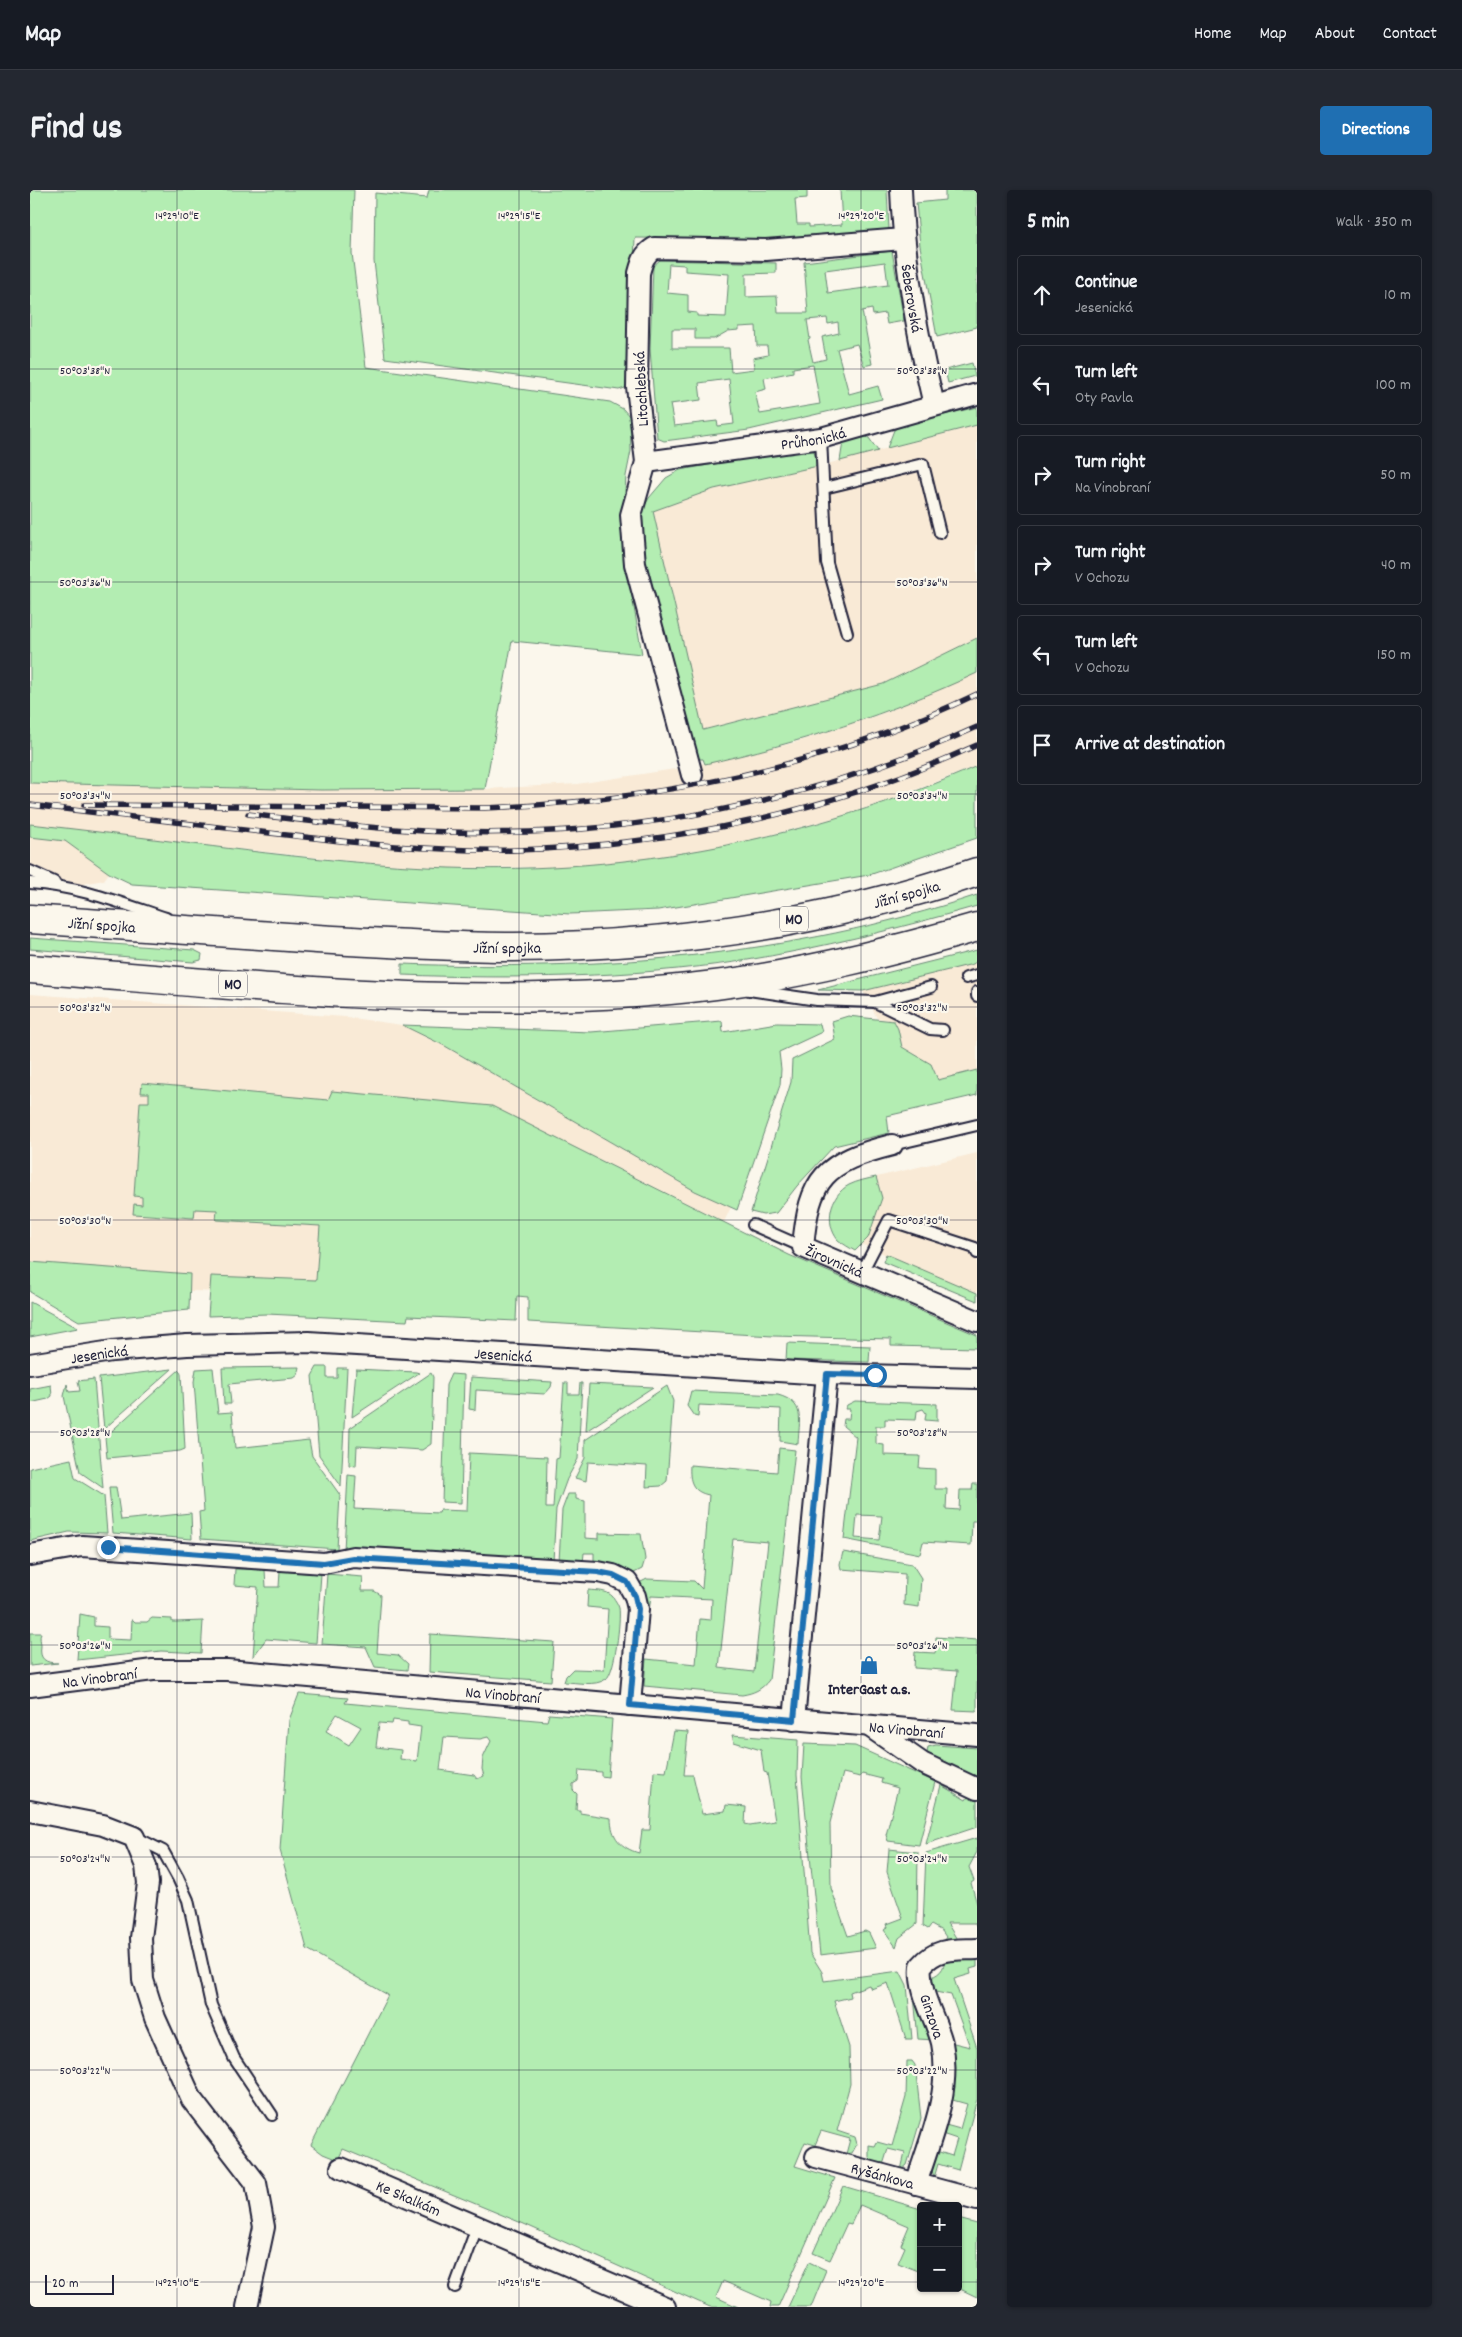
<!DOCTYPE html>
<html lang="en">
<head>
<meta charset="utf-8">
<style>
  body { margin:0; font-family:Dekko,sans-serif; background:#242831; color:#f1f3f6 }
  .controls { position:absolute; right:15px; bottom:15px; display:grid; overflow:hidden; border-radius:5px; box-shadow:0 1px 4px #0004 }
  .controls button { width:45px; height:45px; display:grid; place-items:center; padding:0; border:0; border-bottom:1px solid #363941; background:#171b24; color:#f1f3f6; font:25px sans-serif }
  .scale { position:absolute; left:15px; bottom:12px; width:69px; box-sizing:border-box; padding-left:5px; border:2px solid #22223b; border-top:0; font-size:14px; line-height:18px; white-space:nowrap; color:#22223b; -webkit-text-stroke:4px #fbf7ec; paint-order:stroke }
  .stop { position:absolute; width:15px; height:15px; margin:-11px; border:4px solid #1f6fb2; border-radius:50%; background:#fff }
  .stop.end { background:#1f6fb2; border-color:#fff; box-shadow:0 1px 5px #0008 }
  .list { margin:0; padding:0; list-style:none }
  h2 { display:flex; justify-content:space-between; align-items:center; height:65px; margin:0; padding:0 20px; font-size:21px }
  h2 small { font-size:16px; font-weight:400; color:#9ea1a6 }
  .list li { display:grid; grid-template-columns:32px 1fr auto; gap:15px; align-items:center; box-sizing:border-box; height:80px; margin:0 10px 10px; padding:0 10px; border:1px solid #363941; border-radius:5px }
  .list b { display:block; font-size:19px; white-space:nowrap }
  .list p { margin:0; font-size:16px; white-space:nowrap; color:#9ea1a6 }
  .list em { font-size:16px; font-style:normal; color:#9ea1a6 }
  .icon { flex:none; width:28px; height:28px; fill:none; stroke:currentColor; stroke-width:2; stroke-linecap:round; stroke-linejoin:round }
  .map { position:relative; flex:none; width:947px; height:2117px; overflow:hidden; border-radius:5px }
  header { display:flex; align-items:center; gap:30px; box-sizing:border-box; height:70px; padding:0 25px; background:#171b24; border-bottom:1px solid #363941 }
  header strong { font-size:24px }
  nav { display:flex; gap:28px; margin-inline-start:auto; font-size:18px }
  .intro { display:flex; align-items:center; justify-content:space-between; box-sizing:border-box; height:120px; padding:0 30px }
  h1 { margin:0; font-size:35px }
  .button { padding:12px 22px; border-radius:5px; background:#1f6fb2; color:#fff; font-size:18px; font-weight:700 }
  main { display:flex; gap:30px; padding:0 30px }
  aside { flex:1; background:#171b24; border-radius:5px; box-shadow:0 1px 4px #0004 }
  .map>svg:first-child { display:block }
</style>
</head>
<body>
<header>
<strong>Map</strong>
<nav><a>Home</a><a>Map</a><a>About</a><a>Contact</a></nav>
</header>
<div class="intro"><h1>Find us</h1><a class="button">Directions</a></div>
<main>
<div class="map">
<svg width="947" height="2117" viewBox="0 0 947 2117">
  <rect width="100%" height="100%" fill="#fbf7ec"/>
  <filter id="ink" filterUnits="userSpaceOnUse"><feTurbulence type="fractalNoise" baseFrequency=".02" numOctaves="2"/><feDisplacementMap in="SourceGraphic" scale="10" xChannelSelector="R" yChannelSelector="G"/><feConvolveMatrix kernelMatrix="1 2 1 2 8 2 1 2 1" color-interpolation-filters="sRGB"/></filter>
  <g filter="url(#ink)">
    <g fill="#f9ead6">
      <path d="M947 235V448L853 494 672 540 623 321 684 299 793 275Z"/>
      <path d="M947 483V576L857 611 801 629 705 654 608 670 534 677 418 678 338 673 42 641 79 683 74 690 15 701 0 700V593L291 600 455 599 547 594 658 577 763 553 848 525Z"/>
      <path d="M947 772V880L908 890 901 874 872 857 868 839 864 831 847 828 833 801Z"/>
      <path d="M0 804 315 827 372 835 415 856 665 1001 701 1017 694 1032 580 975 300 1106 135 1100 0 1099Z"/>
      <path d="M947 963V1103L821 1050 830 991Z"/>
    </g>
    <g fill="#b3edb2" stroke="#6a8876" fill-rule="evenodd">
      <path d="M0 0H324L322 63 336 177 580 212 593 219 600 227 601 261 596 286 592 348 612 464 482 451 455 599 291 600 0 593Z"/>
      <path d="M399 0H777V8L765 9 767 34H779V37L812 35 810 0H857L859 40 745 49 605 48 599 193 595 198 589 200 355 168 344 71 345 3 397 8Z"/>
      <path d="M915 0H947V137L907 147 890 56 886 13 915 10Z"/>
      <path d="M862 61 874 131 857 134 855 123 843 125 842 119 832 121 842 174 834 176 827 154 807 159 819 204 848 196 852 209 719 240 634 251 627 248 620 159 623 76 630 70 746 73V83L716 84V107L747 106 748 123H778L774 72ZM855 72 858 95 798 103 795 80ZM639 74 655 75V81L699 84 696 127 667 126V123L658 122V105L637 103ZM797 128 798 134 808 132 809 143 792 147 796 169 783 172 778 150 780 149 777 130ZM726 136 727 156H737L738 165 723 168 724 179 701 182 699 158H642V139H665V149H684L698 141 709 140V137ZM783 175 790 214 730 224 725 202 736 199 734 188 763 182V178ZM699 189 704 234 688 236 687 231 644 236 640 214 671 210 669 193Z"/>
      <path d="M942 173 945 186 918 193 915 180Z"/>
      <path d="M947 217V235L857 258 864 240 871 235Z"/>
      <path d="M831 245 839 248 848 261 810 271 813 252Z"/>
      <path d="M770 259 784 261 788 276 684 299 623 321 673 540 853 494 947 448V483C860 524 769 553 675 574L673 569H666L612 377 609 334 612 321 619 308 636 288 650 280Z"/>
      <path d="M947 576V648L839 685 628 720 540 724 102 694 79 683 35 651 0 647V634C138 649 280 673 419 678 599 684 782 649 947 576Z"/>
      <path d="M947 705V716C870 738 791 758 712 771 599 788 485 789 372 785V774C568 781 760 767 947 705Z"/>
      <path d="M0 748 164 760 172 764 171 770 163 772 0 759Z"/>
      <path d="M947 760V771L943 774 833 801 788 800Z"/>
      <path d="M818 826 864 831 868 839 872 857 901 874 908 890 947 880V905L857 926 859 943 804 956 767 996 746 1023 733 1025 721 1022 761 892 762 870 805 849 802 831Z"/>
      <path d="M692 831 693 842 747 833 790 834 792 842 749 862 751 879 750 895 707 1020 665 1001 415 856 372 835 561 842Z"/>
      <path d="M112 893 298 910 302 901 462 916 759 1065 947 1145V1158L861 1156V1149L743 1146 498 1132V1107L487 1106 486 1131 378 1126 377 1131 237 1124 178 1126 181 1086 286 1090 290 1036 186 1030 187 1020 165 1019 164 1028 103 1024 104 1014 112 1015V1007L104 1006 110 912H119V903H111Z"/>
      <path d="M846 987 852 1008 838 1048 825 1061C820 1058 813 1054 808 1050 794 1033 800 1005 819 995 827 991 837 989 846 987Z"/>
      <path d="M856 1064 947 1103V1111L853 1072Z"/>
      <path d="M0 1072 160 1084 159 1120 49 1131 0 1102Z"/>
      <path d="M0 1112 48 1138 0 1147Z"/>
      <path d="M757 1153 840 1156 839 1172 756 1170Z"/>
      <path d="M270 1177 268 1185 264 1188 199 1194 201 1214H194L192 1178Z"/>
      <path d="M287 1177H297V1188H307V1178H317L311 1296 289 1265 282 1186Z"/>
      <path d="M183 1178 188 1223 202 1222 205 1258 279 1250 282 1266 310 1305 307 1359 171 1349 169 1322 174 1321 164 1192 166 1179Z"/>
      <path d="M142 1179 74 1239 69 1188Z"/>
      <path d="M326 1179 386 1182 389 1183 322 1227Z"/>
      <path d="M149 1180 151 1184 155 1259 150 1261 77 1268 75 1247Z"/>
      <path d="M401 1183 403 1187 401 1254 392 1260 327 1256 326 1276 319 1275 320 1238Z"/>
      <path d="M421 1184 434 1185 431 1313 412 1312 416 1195Z"/>
      <path d="M441 1187 522 1192 521 1197 515 1204 446 1200 445 1220 439 1219Z"/>
      <path d="M64 1189 73 1298 50 1282 34 1206 37 1194 39 1202 50 1201 48 1191Z"/>
      <path d="M534 1193H538V1204H549L550 1193H552L548 1269 537 1289 526 1319 523 1371 314 1360 318 1285 326 1286 324 1319 409 1323 410 1320 437 1321 439 1263 517 1267 516 1318H523L526 1269 529 1268Z"/>
      <path d="M559 1194 623 1197 556 1241Z"/>
      <path d="M21 1195 22 1206 18 1209 0 1213V1199Z"/>
      <path d="M637 1196 643 1211 637 1291 631 1296 616 1297 617 1276 558 1272 556 1291 545 1288 555 1268V1250Z"/>
      <path d="M661 1201 748 1205C776 1213 769 1230 768 1254L750 1251 751 1219 669 1215 668 1227 664 1226 657 1216Z"/>
      <path d="M825 1211 907 1214V1231L895 1230 896 1223 893 1219 887 1221 886 1230 855 1229V1236H846V1254L854 1255V1265L890 1266 889 1278 905 1279V1299H917L916 1319 929 1320 930 1300H942L943 1294H947V1331H942L941 1355 893 1352 890 1364 814 1349 826 1247 813 1236 814 1229H819L820 1219H815L817 1215ZM827 1325 852 1326 849 1350 825 1348Z"/>
      <path d="M749 1258 765 1260 739 1490C731 1500 724 1503 712 1505L614 1496 616 1469 666 1474 670 1429 681 1430 682 1409 621 1406 619 1421 607 1394 617 1389 664 1391 672 1399 679 1305C662 1302 659 1291 660 1275L747 1282ZM703 1349 738 1352 724 1482 689 1478Z"/>
      <path d="M41 1269 45 1288 74 1306 77 1343 39 1342 0 1351V1278Z"/>
      <path d="M79 1297H86L91 1330 161 1323 162 1349 83 1343Z"/>
      <path d="M538 1304H546V1309L555 1311V1348L569 1349V1343L611 1344 615 1369 612 1379 602 1384 595 1380 564 1374V1363H554L553 1373 529 1371 532 1320Z"/>
      <path d="M813 1362 882 1374 891 1388 889 1417 874 1415 875 1384 811 1379 810 1374Z"/>
      <path d="M205 1379 235 1380 236 1397H249L250 1381 291 1384 286 1453 236 1449 223 1467 228 1397 204 1395Z"/>
      <path d="M297 1384 333 1387 332 1401H344L351 1405 347 1463 368 1465 378 1474 377 1480 345 1477 336 1457 292 1454Z"/>
      <path d="M558 1400C567 1401 577 1400 583 1407 585 1410 588 1414 589 1418 591 1429 585 1483 576 1489 565 1497 547 1492 534 1492L536 1486 543 1479 574 1480 578 1419 557 1417Z"/>
      <path d="M50 1424 64 1427V1436L78 1437V1449L101 1450 102 1429 105 1432H117L122 1428 142 1429V1432H146L173 1431 171 1463 131 1461 47 1470Z"/>
      <path d="M0 1443H11C9 1448 11 1451 11 1456 9 1469 15 1473 28 1473L0 1476Z"/>
      <path d="M400 1444 524 1452 521 1491 399 1482Z"/>
      <path d="M906 1447 947 1450V1521L923 1520 927 1481 884 1478 885 1462 905 1463Z"/>
      <path d="M269 1504 318 1508 315 1513 517 1531 519 1524 582 1529 578 1587 571 1586V1582L549 1580 548 1591 543 1594V1600L547 1604 546 1620H550V1623L581 1628C581 1647 591 1658 609 1663L612 1640H620L624 1581 636 1582 644 1541 658 1542 654 1585H663L672 1624 695 1621 696 1615 716 1617 715 1634 720 1635 745 1631 737 1583 734 1582 731 1560 704 1552 702 1545 768 1550 767 1585 780 1763 792 1782 794 1791 870 1781 877 1795 882 1849H876L858 1793 841 1799 839 1795 820 1802 821 1807 804 1811 819 1857 820 1894 807 1941 825 1947 827 1954 822 1963 816 1964 820 1949 791 1941 785 1955 775 1952 765 1976 805 1988 748 2117H740L741 2112 693 2091 686 2107 708 2117H680L494 2034 313 1959 308 1970 293 1964 281 1955 358 1805 277 1759 250 1660 259 1530ZM307 1524 331 1537 319 1555 296 1541ZM363 1530 378 1532V1535L391 1537 387 1571 370 1569 371 1560 346 1557 349 1533 362 1534ZM414 1547 450 1549 458 1547 461 1551 453 1568 452 1579 454 1586 447 1589 444 1585 410 1580Z"/>
      <path d="M774 1554 825 1556 905 1592 889 1655 858 1651 856 1645 868 1598 851 1593 852 1589 832 1584 830 1587 813 1583 800 1633 801 1698 818 1746 835 1741 839 1743 846 1758 790 1765 772 1587Z"/>
      <path d="M906 1555 947 1558V1593L904 1569 897 1563 898 1557Z"/>
      <path d="M911 1595 936 1610 938 1607 947 1611V1637L896 1654Z"/>
      <path d="M947 1648V1662L939 1677 944 1691 941 1693 947 1714V1738L944 1733H917L928 1751 914 1750 916 1747 912 1741 901 1735 898 1739 893 1736 896 1663Z"/>
      <path d="M859 1659 888 1662 887 1734 869 1748 866 1757 854 1740 858 1737 857 1734 873 1728 857 1682Z"/>
      <path d="M914 1767H947V1777L940 1779 941 1784 924 1789 947 1858V1909L928 1980 908 1974 904 1988 900 1972 903 1960 922 1966 927 1949 909 1943 912 1934 930 1939 937 1914 919 1909 916 1851 940 1857 921 1805 900 1801 897 1789C908 1785 916 1780 914 1767Z"/>
      <path d="M883 1795 904 1850 888 1849Z"/>
      <path d="M877 1871H882L885 1875 891 1928 877 1975 871 1980 875 1963 858 1959 853 1975 842 1971 839 1967V1955L845 1956 847 1952 862 1956 876 1907Z"/>
      <path d="M813 1996 891 2019V2082L868 2073 875 2057 871 2055 879 2036 830 2015 821 2034 817 2033 800 2070 783 2063Z"/>
      <path d="M928 2029 947 2034V2107L928 2098Z"/>
      <path d="M779 2072 796 2080 781 2117H758Z"/>
    </g>
    <g fill="none" stroke-linecap="round" stroke-linejoin="round">
      <g stroke="#22223b" stroke-width="14">
        <g id="service">
          <path d="M791 248 797 373 817 443"/>
          <path d="M794 298 893 274 910 343"/>
          <path d="M0 681 24 692"/>
          <path d="M0 693C48 696 91 713 136 728"/>
          <path d="M936 788 947 785"/>
          <path d="M719 800 787 810 845 812 901 797"/>
          <path d="M947 802V806"/>
          <path d="M845 812 900 839 913 840"/>
          <path d="M862 955 947 935"/>
          <path d="M723 1035 773 1057"/>
          <path d="M832 1082 859 1030 945 1058 947 1063"/>
          <path d="M105 1647 133 1661 148 1688 158 1710 181 1815 204 1868 242 1925"/>
          <path d="M425 2097 447 2037"/>
        </g>
      </g>
      <g stroke="#22223b" stroke-width="24">
        <g id="minor">
          <path id="s1" d="M871 0C874 72 887 144 904 215"/>
          <path id="s2" d="M616 272 791 248 947 204"/>
          <path d="M662 585 605 374 601 325 616 272 607 197 609 83C612 72 614 64 624 58L736 60 873 49"/>
          <path id="s3" d="M862 955C795 972 779 987 773 1057L947 1131"/>
          <path id="s4" d="M0 1174 82 1161 157 1155 278 1152 797 1184 947 1188"/>
          <path d="M0 1365 52 1356 294 1373 323 1367 568 1382 583 1385 597 1392 605 1406 608 1419 600 1515"/>
          <path id="s5" d="M0 1496 123 1480H197L947 1545"/>
          <path d="M764 1530 797 1184"/>
          <path d="M839 1536 892 1573 947 1599"/>
          <path d="M0 1621 73 1635 104 1647 116 1676 118 1693 111 1748 113 1790 125 1828 162 1910 226 1993 234 2037 217 2117"/>
          <path id="s6" d="M786 1967 947 2010"/>
          <path id="s7" d="M311 1978 635 2117"/>
          <path d="M886 1994C900 1949 922 1901 912 1853 906 1828 888 1803 891 1776 907 1757 924 1760 947 1759"/>
        </g>
      </g>
      <g stroke="#22223b" stroke-width="31">
        <g id="trunk">
          <path id="s8" d="M0 729C96 736 192 743 287 749 353 753 419 757 484 757 641 756 799 732 947 682"/>
          <path d="M0 779C227 796 457 824 685 795 774 784 861 762 947 737"/>
        </g>
      </g>
      <use href="#service" stroke="#fbf7ec" stroke-width="10"/>
      <use href="#minor" stroke="#fbf7ec" stroke-width="20"/>
      <use href="#trunk" stroke="#fbf7ec" stroke-width="28"/>
      <g stroke="#22223b" stroke-width="5.5">
        <g id="rail">
          <path d="M0 615C77 624 154 633 231 642 316 652 401 662 487 660 645 655 803 621 947 555"/>
          <path d="M54 615 455 618C625 611 793 578 947 504"/>
          <path d="M218 624C286 632 353 640 421 642 602 648 782 612 947 537"/>
        </g>
      </g>
      <use href="#rail" stroke="#fbf7ec" stroke-width="4" stroke-dasharray="11" stroke-linecap="butt"/>
    </g>
  </g>
  <g fill="none" stroke-linecap="round" stroke-linejoin="round" filter="url(#ink)">
    <path stroke="#1f6fb2" stroke-width="6" d="M78 1357 294 1373 323 1368 568 1382 583 1385 597 1392 605 1406 608 1419 600 1515 764 1530 797 1184 845 1185"/>
  </g>
  <path fill="none" stroke="#22223b" stroke-width="1" stroke-opacity="0.45" d="M147 0V2117M489 0V2117M831 0V2117M0 179H947M0 392H947M0 604H947M0 817H947M0 1030H947M0 1242H947M0 1455H947M0 1667H947M0 1880H947M0 2092H891M928 2092H947"/>
  <defs>
    <g id="shop-bare" transform="scale(1.5)"><path d="M-5-2.5h2.3a2.7 3.5 0 0 1 5.4 0H5L5.5 6h-11ZM-1.5-2.5h3a1.5 2.3 0 0 0-3 0Z" fill="#1f6fb2" stroke="#fbf7ec" stroke-width="2.5" paint-order="stroke"/></g>
  </defs>
  <g fill-rule="evenodd">
    <use href="#shop-bare" x="839" y="1475"/>
  </g>
  <g text-anchor="middle" stroke-width="4.5" stroke-linejoin="round" paint-order="stroke">
    <g fill="#fbf7ec" stroke="#636270" stroke-width="1">
      <rect x="750" y="716.5" width="28" height="25" rx="4"/>
      <rect x="189" y="781.5" width="28" height="25" rx="4"/>
    </g>
    <g font-size="15" font-weight="bold" fill="#22223b">
      <text x="764" y="734">MO</text>
      <text x="203" y="799">MO</text>
    </g>
    <g font-size="16" fill="#22223b" stroke="#fbf7ec">
      <text dy="6" stroke="none"><textPath href="#s1" startOffset="109">Šeberovská</textPath></text>
      <text transform="translate(610 199) rotate(-93)" y="6">Litochlebská</text>
      <text dy="6" stroke="none"><textPath href="#s2" startOffset="169">Průhonická</textPath></text>
      <text dy="6" stroke="none"><textPath href="#s8" startOffset="882">Jižní spojka</textPath></text>
      <text dy="6" stroke="none"><textPath href="#s8" startOffset="72">Jižní spojka</textPath></text>
      <text dy="6" stroke="none"><textPath href="#s8" startOffset="478">Jižní spojka</textPath></text>
      <text dy="6" stroke="none"><textPath href="#s3" startOffset="185">Žirovnická</textPath></text>
      <text dy="6" stroke="none"><textPath href="#s4" startOffset="70">Jesenická</textPath></text>
      <text dy="6" stroke="none"><textPath href="#s4" startOffset="475">Jesenická</textPath></text>
      <text dy="6" stroke="none"><textPath href="#s5" startOffset="70">Na Vinobraní</textPath></text>
      <text dy="6" stroke="none"><textPath href="#s5" startOffset="475">Na Vinobraní</textPath></text>
      <text dy="6" stroke="none"><textPath href="#s5" startOffset="880">Na Vinobraní</textPath></text>
      <text transform="translate(903 1826) rotate(71)" y="6">Ginzova</text>
      <text dy="6" stroke="none"><textPath href="#s6" startOffset="69">Ryšánkova</textPath></text>
      <text dy="6" stroke="none"><textPath href="#s7" startOffset="74">Ke Skalkám</textPath></text>
    </g>
    <g font-size="16" font-weight="bold" fill="#22223b" stroke="#fbf7ec">
      <text x="839" y="1504">InterGast a.s.</text>
    </g>
  </g>
  <g font-size="12" text-anchor="middle" fill="#22223b" stroke="#fbf7ec" stroke-width="4.5" stroke-linejoin="round" paint-order="stroke">
    <text x="147" y="29">14°29'10"E</text>
    <text x="489" y="29">14°29'15"E</text>
    <text x="831" y="29">14°29'20"E</text>
    <text x="55" y="184">50°03'38"N</text>
    <text x="892" y="184">50°03'38"N</text>
    <text x="55" y="396">50°03'36"N</text>
    <text x="892" y="396">50°03'36"N</text>
    <text x="55" y="609">50°03'34"N</text>
    <text x="892" y="609">50°03'34"N</text>
    <text x="55" y="821">50°03'32"N</text>
    <text x="892" y="821">50°03'32"N</text>
    <text x="55" y="1034">50°03'30"N</text>
    <text x="892" y="1034">50°03'30"N</text>
    <text x="55" y="1246">50°03'28"N</text>
    <text x="892" y="1246">50°03'28"N</text>
    <text x="55" y="1459">50°03'26"N</text>
    <text x="892" y="1459">50°03'26"N</text>
    <text x="55" y="1672">50°03'24"N</text>
    <text x="892" y="1672">50°03'24"N</text>
    <text x="55" y="1884">50°03'22"N</text>
    <text x="892" y="1884">50°03'22"N</text>
    <text x="147" y="2096">14°29'10"E</text>
    <text x="489" y="2096">14°29'15"E</text>
    <text x="831" y="2096">14°29'20"E</text>
  </g>
</svg>
<div class="controls">
<button>+</button>
<button>−</button>
</div>
<div class="scale">20 m</div>
<div class="stop" style="left:845px;top:1185px"></div>
<div class="stop end" style="left:78px;top:1357px"></div>
</div>
<aside>
<h2>5 min<small>Walk · 350 m</small></h2>
<ul class="list">
<li><svg class="icon" aria-label="ahead" viewBox="0 0 24 24"><path d="M12 20V5M6 11l6-6 6 6"/></svg><div><b>Continue</b><p>Jesenická</p></div><em>10 m</em></li>
<li><svg class="icon" aria-label="left" viewBox="0 0 24 24"><path d="M17 20v-9H6M10 6l-5 5 5 5"/></svg><div><b>Turn left</b><p>Oty Pavla</p></div><em>100 m</em></li>
<li><svg class="icon" aria-label="right" viewBox="0 0 24 24"><path d="M7 20v-9h11M14 6l5 5-5 5"/></svg><div><b>Turn right</b><p>Na Vinobraní</p></div><em>50 m</em></li>
<li><svg class="icon" aria-label="right" viewBox="0 0 24 24"><path d="M7 20v-9h11M14 6l5 5-5 5"/></svg><div><b>Turn right</b><p>V Ochozu</p></div><em>40 m</em></li>
<li><svg class="icon" aria-label="left" viewBox="0 0 24 24"><path d="M17 20v-9H6M10 6l-5 5 5 5"/></svg><div><b>Turn left</b><p>V Ochozu</p></div><em>150 m</em></li>
<li><svg class="icon" aria-label="arrive" viewBox="0 0 24 24"><path d="M6 21V4h12l-3 4 3 4H6"/></svg><div><b>Arrive at destination</b></div></li>
</ul>
</aside>
</main>
</body>
</html>
